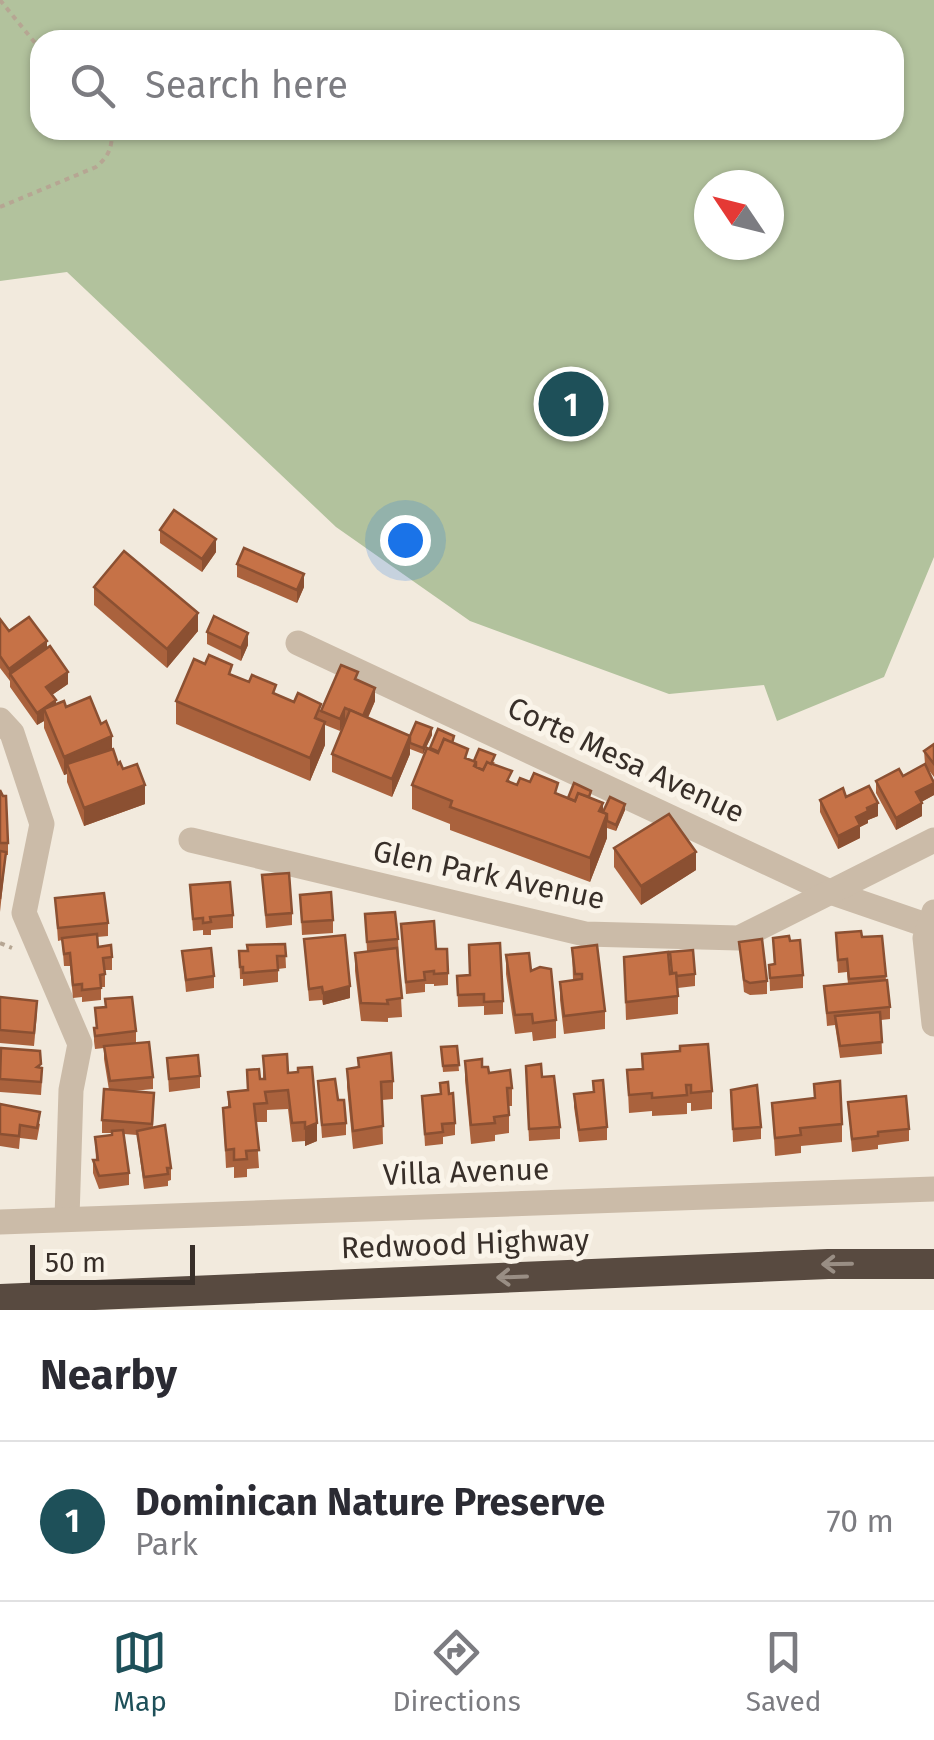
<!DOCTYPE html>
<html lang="en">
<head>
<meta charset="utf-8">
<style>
  body { margin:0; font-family:"Fira Sans",sans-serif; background:#f7f7f7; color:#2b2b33 }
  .compass { position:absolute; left:694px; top:170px; width:90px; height:90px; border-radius:50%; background:#fff; box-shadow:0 2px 8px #0004; rotate:305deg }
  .scale { position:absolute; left:30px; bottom:25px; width:165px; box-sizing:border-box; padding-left:10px; border:5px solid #382f29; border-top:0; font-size:28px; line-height:35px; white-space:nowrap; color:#382f29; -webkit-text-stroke:8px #faf4e9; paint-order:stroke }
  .you { position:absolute; left:405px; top:540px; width:35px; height:35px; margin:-25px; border:8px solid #fff; border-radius:50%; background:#1a73e8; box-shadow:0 0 0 15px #1a73e833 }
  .badge { display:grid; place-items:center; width:65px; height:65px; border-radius:50%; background:#1e5059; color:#fff; font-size:32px; font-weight:700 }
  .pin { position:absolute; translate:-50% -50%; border:5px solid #fff; box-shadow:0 2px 10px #0006 }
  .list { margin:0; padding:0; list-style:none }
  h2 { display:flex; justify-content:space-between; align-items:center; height:130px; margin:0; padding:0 40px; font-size:42px }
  h2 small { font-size:32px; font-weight:400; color:#7c7c81 }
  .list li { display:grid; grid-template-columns:65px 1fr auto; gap:30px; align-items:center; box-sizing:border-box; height:160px; padding:0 40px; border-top:2px solid #e1e1e2 }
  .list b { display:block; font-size:38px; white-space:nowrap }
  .list p { margin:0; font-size:32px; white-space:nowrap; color:#7c7c81 }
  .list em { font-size:32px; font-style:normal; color:#7c7c81 }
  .icon { flex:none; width:55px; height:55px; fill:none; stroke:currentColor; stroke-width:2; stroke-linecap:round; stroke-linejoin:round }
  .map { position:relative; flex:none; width:934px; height:1310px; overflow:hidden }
  .search { position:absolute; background:#fff; box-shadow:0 2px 8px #0004; left:30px; right:30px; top:30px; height:110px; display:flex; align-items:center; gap:25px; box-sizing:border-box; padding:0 35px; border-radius:30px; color:#7c7c81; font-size:38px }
  .sheet { height:290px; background:#fff }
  nav { display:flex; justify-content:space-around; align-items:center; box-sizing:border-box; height:140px; border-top:2px solid #e1e1e2; background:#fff; font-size:28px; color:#7c7c81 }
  nav a { display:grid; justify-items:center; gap:5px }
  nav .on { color:#1e5059 }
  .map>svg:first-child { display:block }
</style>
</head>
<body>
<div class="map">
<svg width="934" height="1310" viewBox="0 0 934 1310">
  <rect width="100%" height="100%" fill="#f2eadd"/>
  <path fill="#b2c29d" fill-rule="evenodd" d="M0 0H934V557L884 677 777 721 764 685 669 694 470 621 336 527 67 272 0 281ZM40 40H894V130H40ZM709 185H769V245H709Z"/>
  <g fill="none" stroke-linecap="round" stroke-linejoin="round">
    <g stroke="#b6a693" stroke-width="4" stroke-dasharray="5 5" stroke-linecap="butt">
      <path d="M0 0 40 49"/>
      <path d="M0 207 96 167C110 155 112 147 112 130"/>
      <path d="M0 943 12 948"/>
    </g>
    <g stroke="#cbbba8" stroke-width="25">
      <path d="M298 643 830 892 929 926"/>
      <path d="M0 720 12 733 42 824 24 913 80 1044 71 1090 67 1218"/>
      <path d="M191 840 585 934 739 938 934 840"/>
      <path d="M934 912 925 938 934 1024"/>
      <path d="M0 1222 934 1189"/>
    </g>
    <path stroke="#584a40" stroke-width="30" d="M0 1299 828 1264H934"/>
  </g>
  <g fill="#aa623d">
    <path d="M160 530 216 552 202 572 160 543Z"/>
    <path d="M237 564 304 587 297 603 237 577Z"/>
    <path d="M94 587 198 631 167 668 94 605Z"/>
    <path d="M0 619 9 631 47 648 68 684 52 695 56 704 66 707 112 749 118 764 145 804 84 826 67 782V774L64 775 44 728V721L37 725 10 687V681L0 668Z"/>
    <path d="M207 632 248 645 241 661 207 644Z"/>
    <path d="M232 675 294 702 321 710 358 680 375 701 368 718 410 736 432 735 423 754 410 749V754L392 797 332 772V754L346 721 340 731 325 725V745L310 781 176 724V701Z"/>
    <path d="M454 744 468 759 474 761 495 762 493 764 512 783 517 785 558 794 568 798H591L603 812 625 810 616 831 607 828V838L590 882 450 830V824L412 809V785L430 749Z"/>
    <path d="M934 744V777L925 765 934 781V795L921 802 922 816 896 830 876 793V781L903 776 925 764 924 751Z"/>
    <path d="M0 790 8 843V855H6L0 912Z"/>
    <path d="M846 797 878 816 868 820V823L860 827V838L838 849 820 812V800Z"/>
    <path d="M614 848 696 870 641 905 614 867Z"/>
    <path d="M262 875 292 913V925L266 928Z"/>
    <path d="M190 885 233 915V928L211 930V935H203V930L193 931Z"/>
    <path d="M300 895 333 920V933L302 935Z"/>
    <path d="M55 898 108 923V936L97 937 98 947 112 957V970H105V987H101V1000L82 1002V997L73 998 70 966H64L62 940 58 941Z"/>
    <path d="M365 914 398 939 402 1017 388 1018V1022L361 1021 355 971V953L367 951Z"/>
    <path d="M401 924 436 949 448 973V985L434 986V984H425V992L406 994Z"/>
    <path d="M836 933 862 937 882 936 886 980 890 1007V1019L881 1020 882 1054 840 1058 835 1025 827 1026 824 986 848 984 847 972 838 973Z"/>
    <path d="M773 938 790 941 803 975V988L770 991 769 965H774Z"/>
    <path d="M304 939 350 998 323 1005 322 1000 309 1001Z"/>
    <path d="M739 942 767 981V994L750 995 744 992Z"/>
    <path d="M285 944 286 968 278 969V982L243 986V979H240L239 951Z"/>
    <path d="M572 948 605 1011V1029L564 1034 560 1000V982L573 980Z"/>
    <path d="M182 951 214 976V988L186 992Z"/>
    <path d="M670 952 695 974V986L678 988V1014L626 1020 624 957 671 973Z"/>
    <path d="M506 955 531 971 556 1020V1038L533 1041 532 1032 515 1034 506 974Z"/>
    <path d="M457 976 503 1001V1014L484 1015V1006L458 1007Z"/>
    <path d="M0 997 37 1013 34 1046 0 1043Z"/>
    <path d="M105 999 136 1031V1043L153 1077V1089L133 1091 154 1106 153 1127 171 1168V1180L168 1181V1186L144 1189 137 1135 124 1134 129 1173V1185L99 1189 93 1173V1160H96L95 1137 112 1135V1133H102V1120L109 1090 104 1059V1048L95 1049 94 1041V1028H96L95 1008 105 1007Z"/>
    <path d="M457 1046 459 1071 443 1072 441 1047Z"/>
    <path d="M642 1054 712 1091V1109L691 1111V1103H687V1114L652 1116V1111L629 1113 627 1070 642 1069Z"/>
    <path d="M263 1056 288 1073 317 1141 305 1146V1141L292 1142 288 1109 267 1110V1122H256L259 1168 247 1169V1177L234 1178V1167L226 1168 223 1108 228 1107V1092L247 1091V1070L260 1079H263Z"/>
    <path d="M167 1058 200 1076V1088L169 1092Z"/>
    <path d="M358 1058 393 1081V1099L382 1100 383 1144 353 1149 347 1087V1069L358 1068Z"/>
    <path d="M0 1061 41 1068 42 1080 41 1095 0 1092Z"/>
    <path d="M465 1061 482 1067 512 1088V1106H509V1133L495 1135V1141L471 1144 465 1080Z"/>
    <path d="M542 1077 560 1127V1139L529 1141 526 1079Z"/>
    <path d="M318 1081 338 1100 346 1123V1135L322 1138Z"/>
    <path d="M593 1081 607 1127V1140L579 1142 574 1107V1094L593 1092Z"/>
    <path d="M440 1083 449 1094 455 1123V1135L443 1137V1144L425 1146 422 1096 440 1094Z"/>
    <path d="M814 1084 842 1124V1142L801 1146V1153L775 1156 772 1103 814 1098Z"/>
    <path d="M731 1090 761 1127V1139L733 1142Z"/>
    <path d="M848 1102 909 1129V1141L878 1145V1149L852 1152Z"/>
    <path d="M0 1104 40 1124 37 1140 20 1138 19 1149 0 1146Z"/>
  </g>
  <g fill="#8b5032">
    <path d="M216 539V552L202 572V559Z"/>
    <path d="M304 574V587L297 603V590Z"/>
    <path d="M198 613V631L167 668V649Z"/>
    <path d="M248 633V645L241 661V648Z"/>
    <path d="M47 641V654L10 674 9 681V669Z"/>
    <path d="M68 672V684L46 699V687Z"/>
    <path d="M375 688V701L363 728V716Z"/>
    <path d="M56 700V712L44 709V721L37 725V713Z"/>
    <path d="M345 708V720L340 731V719Z"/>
    <path d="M325 722V745L310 781V758Z"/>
    <path d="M432 728V735L423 754V748Z"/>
    <path d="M112 736V755L67 764V774L64 775V757Z"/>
    <path d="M410 736V754L392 797V779Z"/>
    <path d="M934 783V795L916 805V792Z"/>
    <path d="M145 785V804L84 826V808Z"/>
    <path d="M603 803V826L607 814V838L590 882V858L599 811Z"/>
    <path d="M878 803V816L868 820V823L860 827V838L838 849V836L856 817 867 808Z"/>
    <path d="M922 803V816L896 830V818Z"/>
    <path d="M625 804V810L616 831V825Z"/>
    <path d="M696 852V870L641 905V886Z"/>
    <path d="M350 986V998L323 1005V993Z"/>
    <path d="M317 1123V1141L305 1146V1128Z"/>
  </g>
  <g fill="#c67247" stroke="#8b5032" stroke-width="2.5">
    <path d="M174 510 216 539 202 559 160 530Z"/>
    <path d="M244 548 304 574 297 590 237 564Z"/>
    <path d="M124 551 198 613 167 649 94 587Z"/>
    <path d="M214 616 248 633 241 648 207 632Z"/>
    <path d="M29 617 47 641 9 669 0 656V619L9 631Z"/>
    <path d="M50 646 68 672 46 687 56 700 37 713 10 674Z"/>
    <path d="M209 655 232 665 229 674 249 682 252 675 276 685 273 693 294 702 298 693 321 704 315 718 325 722 310 758 176 701 194 659 205 664Z"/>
    <path d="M341 665 358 672 355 679 375 688 363 716 345 708 340 719 321 711Z"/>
    <path d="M90 697 101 724 106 721 112 736 64 757 44 709 64 701 66 707Z"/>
    <path d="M350 710 410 736 392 779 332 754Z"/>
    <path d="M416 722 432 728 423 748 410 743V736Z"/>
    <path d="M438 729 454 736 452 743 444 739 439 752 430 748Z"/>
    <path d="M444 739 468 749 465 758 476 762 474 766 483 770 487 762 512 771 507 781 517 785 520 778 530 782 534 773 558 783 555 793 575 801 578 793 603 803 599 811 607 814 590 858 450 807 452 801 412 785 427 748 438 753Z"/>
    <path d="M934 744V764L924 751Z"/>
    <path d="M113 749 118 764 120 762 123 769 137 764 145 785 84 808 67 764Z"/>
    <path d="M479 749 495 755 491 764 487 762 483 770 476 767V762L474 761Z"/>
    <path d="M925 764 934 783 916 792 922 803 896 818 876 781 899 769 903 776Z"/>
    <path d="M574 783 591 791 589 797 578 793 575 801 568 798Z"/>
    <path d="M869 786 878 803 867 808 868 811 856 817 860 825 838 836 820 800 843 788 846 797Z"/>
    <path d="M0 790 3 796H6L8 843H0Z"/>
    <path d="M610 797 625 804 616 825 607 821V814L603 812Z"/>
    <path d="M669 814 696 852 641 886 614 848Z"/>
    <path d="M0 851 6 852 0 899Z"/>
    <path d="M289 873 292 913 266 915 262 875Z"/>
    <path d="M230 882 233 915 210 917 211 922 203 923V918L193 919 190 885Z"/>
    <path d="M331 892 333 920 302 922 300 895Z"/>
    <path d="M104 893 108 923 58 928 55 898Z"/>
    <path d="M395 912 398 939 367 942 365 914Z"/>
    <path d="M434 921 436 949H447L448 973 434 974V971L424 972 425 980 406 982 401 924Z"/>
    <path d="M861 931 862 937 882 936 886 976 849 979 847 959 838 960 836 933Z"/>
    <path d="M97 934 98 947 111 945 112 957 103 958 105 974 100 975 101 988 82 990V984L73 985 70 953 64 954 62 938Z"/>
    <path d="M345 935 350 986 323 993 322 987 309 989 304 939Z"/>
    <path d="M789 936 790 941 800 940 803 975 770 978 769 965 775 964 773 938Z"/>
    <path d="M762 939 767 981 750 983 744 980 739 942Z"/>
    <path d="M500 943 503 1001 484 1002V994L458 995 457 976 470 975 469 945Z"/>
    <path d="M285 944 286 956H277L278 970 243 973V967H240L239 951H248L247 945Z"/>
    <path d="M597 945 605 1011 564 1016 560 982 582 979V974H575L572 948Z"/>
    <path d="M211 948 214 976 186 980 182 951Z"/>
    <path d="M397 948 402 998 387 1000 388 1004 361 1003 355 953Z"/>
    <path d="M693 950 695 974 676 976V973H672L670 952Z"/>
    <path d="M668 952 670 974 676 973 678 996 626 1002 624 957Z"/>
    <path d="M529 953 531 971 540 967 551 969 556 1020 533 1023 532 1014 515 1015 506 955Z"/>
    <path d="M887 980 890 1007 827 1013 824 986Z"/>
    <path d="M0 997 37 1001 34 1033 0 1030Z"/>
    <path d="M132 997 136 1031 95 1036 94 1028H97L95 1008 106 1007 105 999Z"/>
    <path d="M880 1012 882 1042 840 1046 835 1016Z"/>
    <path d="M149 1042 153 1077 110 1081 104 1046Z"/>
    <path d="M708 1044 712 1091 691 1093V1085H686L687 1095 652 1098V1093L629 1095 627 1070 643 1069 642 1054 680 1051V1046Z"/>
    <path d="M457 1046 459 1065 443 1066 441 1047Z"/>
    <path d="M1 1048 40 1051 41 1064 37 1067 42 1068 41 1082 0 1079Z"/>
    <path d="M391 1053 393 1081 381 1082 383 1126 353 1131 347 1069 359 1067 358 1058Z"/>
    <path d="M287 1054 288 1073 298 1072V1068L312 1067 317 1123 305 1128V1122L292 1123 288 1090 265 1092 267 1103 254 1104 259 1150 246 1151 247 1159 234 1160V1149L226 1150 223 1108 230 1107 228 1092 248 1090 247 1070 259 1069 260 1079H265L263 1056Z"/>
    <path d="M198 1055 200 1076 169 1079 167 1058Z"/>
    <path d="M482 1059V1067H488L489 1073 510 1070 512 1088H507L509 1115 494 1117 495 1123 471 1125 465 1061Z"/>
    <path d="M541 1064 542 1077 554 1076 560 1127 529 1129 526 1066Z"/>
    <path d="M335 1079 338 1100H344L346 1123 322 1125 318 1081Z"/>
    <path d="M603 1080 607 1127 579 1130 574 1094 594 1092 593 1081Z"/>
    <path d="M840 1081 842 1124 800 1128 801 1135 775 1138 772 1103 815 1098 814 1084Z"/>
    <path d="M448 1082 449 1094 453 1093 455 1123 442 1124 443 1132 425 1134 422 1096 441 1094 440 1083Z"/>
    <path d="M757 1085 761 1127 733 1129 731 1090Z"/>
    <path d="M104 1089 154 1093 152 1124 102 1120Z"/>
    <path d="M906 1096 909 1129 878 1132V1136L852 1139 848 1102Z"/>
    <path d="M0 1104 40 1112 37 1128 20 1125 19 1136 0 1134Z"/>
    <path d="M165 1125 171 1168H167L168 1174 144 1177 137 1131Z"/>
    <path d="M123 1130 129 1173 99 1176 93 1160H98L95 1137 112 1135V1131Z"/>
  </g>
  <defs><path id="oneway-shaft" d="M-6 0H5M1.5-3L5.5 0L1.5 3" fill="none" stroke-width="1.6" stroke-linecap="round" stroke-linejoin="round" transform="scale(2.5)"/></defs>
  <g stroke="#998e84">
    <use href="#oneway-shaft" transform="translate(837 1264) rotate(179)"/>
    <use href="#oneway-shaft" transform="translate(512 1277) rotate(178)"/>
  </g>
  <g text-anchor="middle" stroke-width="10" stroke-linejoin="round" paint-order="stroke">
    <g font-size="30" fill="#382f29" stroke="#faf4e9">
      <text transform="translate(626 760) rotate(25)" y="10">Corte Mesa Avenue</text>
      <text transform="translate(489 875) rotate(12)" y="10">Glen Park Avenue</text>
      <text transform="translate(466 1172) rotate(-2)" y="10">Villa Avenue</text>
      <text transform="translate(465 1244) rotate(-2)" y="10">Redwood Highway</text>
    </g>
  </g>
</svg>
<svg class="compass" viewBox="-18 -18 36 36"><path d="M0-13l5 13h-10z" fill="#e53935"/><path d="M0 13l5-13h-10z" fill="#7c7c81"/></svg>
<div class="scale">50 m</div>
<div class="you"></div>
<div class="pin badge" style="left:571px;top:404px">1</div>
<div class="search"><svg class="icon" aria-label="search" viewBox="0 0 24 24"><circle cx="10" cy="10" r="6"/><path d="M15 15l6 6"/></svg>Search here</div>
</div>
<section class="sheet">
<h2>Nearby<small></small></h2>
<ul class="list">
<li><span class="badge">1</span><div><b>Dominican Nature Preserve</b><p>Park</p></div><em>70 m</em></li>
</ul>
</section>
<nav>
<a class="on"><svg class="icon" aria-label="map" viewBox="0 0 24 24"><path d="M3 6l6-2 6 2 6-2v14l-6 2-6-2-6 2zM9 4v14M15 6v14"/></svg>Map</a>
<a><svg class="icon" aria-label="directions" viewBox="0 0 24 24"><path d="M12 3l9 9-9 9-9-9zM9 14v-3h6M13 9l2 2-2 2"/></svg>Directions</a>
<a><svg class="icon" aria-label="saved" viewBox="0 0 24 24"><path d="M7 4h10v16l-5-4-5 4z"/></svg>Saved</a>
</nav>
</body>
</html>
